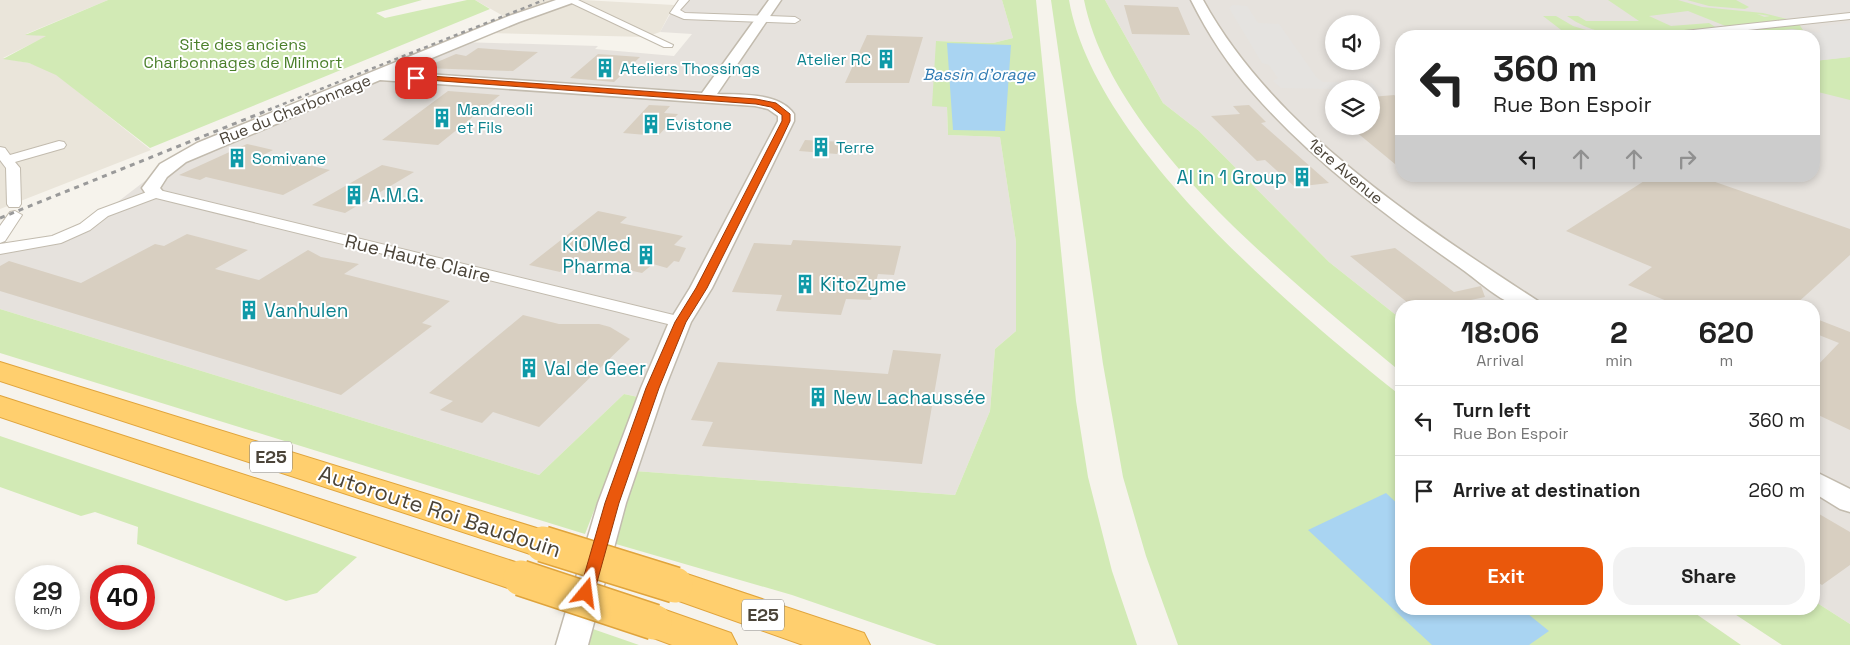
<!DOCTYPE html>
<meta charset="utf-8">
<style>
body{margin:0;font-family:"Space Grotesk",sans-serif;background:#f2f2f2;color:#222;height:100vh;display:flex;flex-direction:column;font-size:19px;white-space:nowrap}
*{box-sizing:border-box;margin:0}
p{font-size:16px;color:#767676}
.icon{flex:none;width:28px;height:28px;fill:none;stroke:currentColor;stroke-width:2;stroke-linecap:round;stroke-linejoin:round}
.map{position:relative;flex:1;overflow:hidden}
.details{position:absolute;left:1395px;top:300px;width:425px;height:315px;display:flex;flex-direction:column;background:#fff;border-radius:20px;box-shadow:0 2px 8px #0003}
.details>*{flex:none}
.top-card{position:absolute;left:1395px;top:30px;width:425px;height:152px;border-radius:20px;box-shadow:0 2px 8px #0003;background:#fff;color:#222;overflow:hidden}
.buttons{position:absolute;left:1325px;top:15px;display:grid;gap:10px}
.buttons a{display:grid;place-items:center;width:55px;height:55px;border-radius:50%;background:#fff;box-shadow:0 2px 8px #0003;font-size:25px}
.speed{position:absolute;left:15px;top:565px;display:flex;gap:10px;font-size:25px;font-weight:700;text-align:center}
.speed>*{display:grid;place-content:center;width:65px;height:65px;border-radius:50%;background:#fff;box-shadow:0 2px 8px #0003;line-height:1}
.speed small{font-size:12px;font-weight:400}
.speed .limit{border:8px solid #d22;background:#fff;color:#111}
.pin{position:absolute;display:grid;place-items:center;width:42px;height:42px;color:#fff;margin:-21px;border-radius:10px;box-shadow:0 2px 8px #0006}
.me{position:absolute;width:55px;margin:-28px;rotate:16deg;stroke-linejoin:round;filter:drop-shadow(0 0 4px #0008)}
.turn{display:flex;align-items:center;gap:18px;height:105px;padding:0 15px;font-size:22px}
.turn .icon{width:65px;height:65px;stroke-width:2.5}
.turn b{display:block;font-size:35px;line-height:42px}
.lanes{display:flex;align-items:center;height:48px;padding:0 15px;background:#0003;justify-content:center;gap:25px;direction:ltr}
.lanes .off{opacity:.35}
.eta{display:flex;justify-content:space-evenly;align-items:center;height:85px;text-align:center}
.eta b{font-size:30px;font-weight:700;line-height:35px}
.button{display:flex;gap:10px;margin-top:auto;padding:10px 15px}
.button a{flex:1;height:58px;border-radius:20px;background:#ea580c;color:#fff;font-size:20px;font-weight:700;line-height:58px;text-align:center}
.button a+a{background:#f2f2f2;color:#222}
ul{padding:0;list-style:none}
li{display:flex;align-items:center;gap:15px;height:70px;padding:0 15px;border-top:1px solid #e0e0e0}
li div{flex:1}
li b{display:block;font-size:19px}
li em{font-style:normal}
.map>svg:first-child{display:block}
.residential{fill:#eae5da}
.industrial{fill:#e6e2dd;fill-rule:evenodd}
.green{fill:#d2eab5}
.parking{fill:#e5e3e0}
.water{fill:#a9d4f2}
.building{fill:#d8cfc1}
.lines{fill:none;stroke-linecap:round;stroke-linejoin:round}
.minor-casing{stroke:#c2bbae;stroke-width:2}
.tertiary-casing{stroke:#c2bbae;stroke-width:3}
.motorway-casing{stroke:#e0a43c;stroke-width:2}
.minor{fill:#fff;fill-rule:evenodd}
.tertiary{fill:#fff;fill-rule:evenodd}
.motorway{fill:#ffcf6e;fill-rule:evenodd}
.rail-far1{stroke:#9a9a9a;stroke-width:2.5;stroke-dasharray:4 4;stroke-linecap:butt}
.rail{stroke:#9a9a9a;stroke-width:3;stroke-dasharray:5 5;stroke-linecap:butt}
.motorway-bridge-casing{stroke:#e0a43c;stroke-width:38;stroke-linecap:butt}
.motorway-bridge{stroke:#ffcf6e;stroke-width:35}
.route{fill:#ea580c;stroke:#983908}
.labels{text-anchor:middle;stroke-width:4;stroke-linejoin:round;paint-order:stroke}
.far-park-label{font-size:16px;fill:#4a7f2a;stroke:#fff}
.far-culture-label{font-size:16px;fill:#0d838f;stroke:#fff;text-anchor:start}
.far-water-label{font-size:16px;font-style:italic;fill:#2e7ab2;stroke:#fff}
.far-street-label{font-size:16px;fill:#4b4439;stroke:#fff}
.shield{fill:#fff;stroke:#817c74;stroke-width:1}
.shield-label{font-size:18px;font-weight:bold;fill:#4b4439}
.culture-label{font-size:19px;fill:#0d838f;stroke:#fff;text-anchor:start}
.street-label{font-size:19px;fill:#4b4439;stroke:#fff}
.near-street-label{font-size:22px;fill:#4b4439;stroke:#fff}
</style>
<div class="map">
<svg width="1850" height="645" viewBox="0 0 1850 645">
<rect width="100%" height="100%" fill="#f6f3ec"/>
<path class="residential" d="M0 0H108L26 34 47 36 3 58 29 63 52 71 151 150 0 209Z
M475 0H583L674 5 660 32 646 37 486 33 512 21Z"/>
<path class="industrial" d="M678 0H1002L1013 38 993 43 936 41 947 107 948 135 1000 137 1016 242V331L995 349 990 411 955 495 635 471 638 397 624 394 539 475 0 309V249L18 247 85 227 154 174 461 42 598 46 595 49 674 56 692 34 660 32Z
M1105 0H1850V624L1814 601V306H1401V319L1329 262 1199 131 1163 103ZM1334 24H1371V61H1334ZM1401 36H1814V176H1401ZM1334 89H1371V126H1334Z"/>
<path class="green" d="M108 0H422L376 13 385 18 467 0H475L490 9 150 148 56 75 29 63 3 59 46 36 25 35Z
M1002 0H1036L1076 401 1088 477 1112 571 1137 645H937L792 595 609 542 635 471 955 495 990 411 995 349 1016 331V242L1000 137 948 135 947 107 932 106 936 41 993 43 1013 38Z
M1051 0H1069C1094 144 1291 308 1401 396V609H1689L1741 645H1178L1146 556 1123 477 1103 364Z
M1084 0H1105L1163 103 1199 131 1329 262 1401 319V372C1294 282 1113 143 1084 0Z
M1587 0H1678L1702 7 1763 13 1787 19 1776 21 1764 17 1770 16 1757 14 1775 21 1728 27 1688 11 1649 16 1671 26 1709 23 1717 28C1707 31 1694 31 1683 32 1643 37 1601 41 1567 16H1578L1586 21H1639L1608 0Z
M1687 0H1736L1749 7 1745 9 1709 6Z
M1543 16H1556L1573 26 1606 36H1569Z
M1799 24 1803 30 1737 35 1729 32Z
M1850 57V100L1814 91V61Z
M0 309 539 475 624 394 638 397 585 534 0 353Z
M0 436 357 557 317 593 286 601 137 544 138 527 95 512 81 516 0 487Z
M1814 601 1850 624V645H1782L1727 609H1814Z
M590 628 639 645H584Z"/>
<path class="parking" d="M1233 5 1247 6 1258 23 1279 24 1317 78 1323 82 1372 83 1377 90 1281 88 1273 81 1278 78 1269 65 1262 63 1229 8Z
M1850 23V57L1814 61V36H1729L1792 29 1821 33 1819 29 1822 26Z"/>
<path class="water" d="M947 43 1011 45 1005 131 953 130Z
M1386 493 1401 507V609H1522L1549 631 1529 645H1432L1308 530Z"/>
<path class="building" d="M1124 5 1178 7 1190 35 1132 34Z
M867 35 923 37 909 83H845Z
M478 48 518 51 538 52 513 71 423 68 456 54 466 56Z
M598 54 640 57 614 82 570 78Z
M448 91 500 95 438 145 382 140Z
M1394 95 1401 100V169L1349 126H1371V97Z
M649 105 670 106 664 113 678 114 658 136 623 133Z
M1249 105 1266 122 1261 123 1329 183 1295 187 1265 160 1257 161 1211 116 1240 114 1233 106Z
M805 140 842 142 837 154 799 151Z
M247 144 273 150 263 155 330 170 283 195 206 177 200 180 179 175Z
M382 165 414 172 345 213 312 205Z
M1652 176H1698L1850 229V255L1794 306H1679L1628 285 1652 267 1566 231Z
M598 211 627 217 620 223 683 236 674 245 686 248 679 262 674 261 667 268 653 264 642 273 576 259 560 272 529 265Z
M187 234 248 250 215 269 259 280 308 250 321 257 359 264 344 274 450 301 422 323 432 326 341 395 0 291V266L9 261 81 283 155 244 164 246Z
M793 240 901 246 894 275 878 274 871 300 846 299 841 315 776 311 782 295 732 292 754 243 791 245Z
M1395 248 1454 292 1481 286 1485 297 1443 306H1431L1422 300 1408 303 1350 256Z
M523 315 559 324H599L610 327 630 339 539 427 493 412 482 423 440 410 453 401 429 393Z
M1814 318 1850 332V430L1814 413V369L1839 343 1814 333Z
M893 350 941 354 922 464 702 446 713 422 691 420 718 362 888 374Z
M1814 511 1850 532V565L1822 585 1814 580Z"/>
<g class="lines">
<defs>
<path id="minor" d="M565 0H578L673 45 672 47H664Z
M679 0H689L680 10 685 13 795 17 800 20 795 23 684 19 670 13Z
M1850 13V19L1693 36H1661L1666 33Z
M59 141 64 142 66 145 64 148 15 162 20 168 21 204 19 207H9L7 204 6 168 0 160V147L5 148 10 155Z
M155 189 686 318 689 322 686 326 680 327 156 198 108 216 90 230 61 243 0 254V244L52 236 80 224 98 210Z
M15 211 22 215 5 241 0 243V226L10 212Z"/>
<path id="tertiary" d="M556 0H574L572 3 519 22 398 72 702 93 769 0H781L717 94C740 95 779 92 794 114V121L712 288 691 322 665 388 626 503 588 645H556L598 503 641 388 669 322 690 288 778 121V116L768 109 755 106 380 80 186 162 167 177 160 188 164 193 162 197H148L142 188 160 164 197 143 509 16Z
M1191 0H1203C1273 128 1418 223 1538 301L1541 306C1533 306 1521 308 1515 305 1496 298 1475 278 1459 267 1386 216 1312 160 1254 94 1228 65 1208 34 1191 0Z
M1814 471 1850 489V512L1840 509 1814 493Z"/>
<path id="motorway" d="M0 362 556 534 561 544 556 554 543 558 530 554 0 381Z
M0 396 534 568 539 578 534 588 521 593 508 588 0 417Z
M675 570 864 633 870 645H803L662 595 656 585 662 575Z
M654 606 731 633 737 645H672L640 633 635 622 640 611Z"/>
</defs>
<use href="#minor" class="minor-casing"/>
<use href="#tertiary" class="tertiary-casing"/>
<use href="#motorway" class="motorway-casing"/>
<use href="#minor" class="minor"/>
<use href="#tertiary" class="tertiary"/>
<use href="#motorway" class="motorway"/>
<path class="rail-far1" d="M268 110 544 0"/>
<path class="rail" d="M0 218 271 109"/>
<defs>
<path id="motorway-bridge" d="M543 544 675 585
M521 578 654 622"/>
</defs>
<use href="#motorway-bridge" class="motorway-bridge-casing"/>
<use href="#motorway-bridge" class="motorway-bridge"/>
</g>
<path class="route" d="M416 75 756 99 776 103 790 114V121L782 138 707 288 686 322 659 388 619 503 594 593 592 598 586 599 581 598 579 593 605 503 646 388 675 322 696 288 782 121V115L771 107 756 104 414 79V76Z"/>
<defs>
<symbol id="building-bare" viewBox="-9 -9 18 18"><path d="M-4-6H4V6H1V3H-1V6H-4ZM-2.5-4.3h1.7v1.8h-1.7ZM.8-4.3h1.7v1.8H.8ZM-2.5-1h1.7V.8h-1.7ZM.8-1h1.7V.8H.8Z" fill="#0f9aa8" stroke="#fff" stroke-width="2.5" paint-order="stroke"/></symbol>
</defs>
<g fill-rule="evenodd">
<use href="#building-bare" x="872" y="45" width="28" height="28"/>
<use href="#building-bare" x="591" y="54" width="28" height="28"/>
<use href="#building-bare" x="428" y="104" width="28" height="28"/>
<use href="#building-bare" x="637" y="110" width="28" height="28"/>
<use href="#building-bare" x="807" y="133" width="28" height="28"/>
<use href="#building-bare" x="223" y="144" width="28" height="28"/>
<use href="#building-bare" x="1288" y="163" width="28" height="28"/>
<use href="#building-bare" x="340" y="181" width="28" height="28"/>
<use href="#building-bare" x="632" y="241" width="28" height="28"/>
<use href="#building-bare" x="791" y="270" width="28" height="28"/>
<use href="#building-bare" x="235" y="296" width="28" height="28"/>
<use href="#building-bare" x="515" y="354" width="28" height="28"/>
<use href="#building-bare" x="804" y="383" width="28" height="28"/>
</g>
<g class="labels">
<g class="far-park-label">
<text x="243" y="50">Site des anciens<tspan x="243" dy="18">Charbonnages de Milmort</tspan></text>
</g>
<g class="far-culture-label">
<text x="871" y="65" text-anchor="end">Atelier RC</text>
<text x="620" y="74">Ateliers Thossings</text>
<text x="457" y="115">Mandreoli<tspan x="457" dy="18">et Fils</tspan></text>
<text x="666" y="130">Evistone</text>
<text x="836" y="153">Terre</text>
<text x="252" y="164">Somivane</text>
</g>
<g class="far-water-label">
<text x="979" y="80">Bassin d'orage</text>
</g>
<g class="far-street-label">
<text transform="translate(295 109) rotate(-22)" y="6">Rue du Charbonnage</text>
<text transform="translate(1346 171) rotate(40)" y="6">1ère Avenue</text>
</g>
<g class="shield">
<rect x="250" y="441.5" width="42" height="31" rx="4"/>
<rect x="742" y="599.5" width="42" height="31" rx="4"/>
</g>
<g class="shield-label">
<text x="271" y="463">E25</text>
<text x="763" y="621">E25</text>
</g>
<g class="culture-label">
<text x="1287" y="184" text-anchor="end">Al in 1 Group</text>
<text x="369" y="202">A.M.G.</text>
<text x="631" y="251" text-anchor="end">KiOMed<tspan x="631" dy="22">Pharma</tspan></text>
<text x="820" y="291">KitoZyme</text>
<text x="264" y="317">Vanhulen</text>
<text x="544" y="375">Val de Geer</text>
<text x="833" y="404">New Lachaussée</text>
</g>
<g class="street-label">
<text transform="translate(418 258) rotate(14)" y="7">Rue Haute Claire</text>
</g>
<g class="near-street-label">
<text transform="translate(440 511) rotate(18)" y="8">Autoroute Roi Baudouin</text>
</g>
</g>
</svg>
<div class="buttons">
<a><svg class="icon" aria-label="sound" viewBox="0 0 24 24"><path d="M4 9h4l5-4v14l-5-4H4zM17 9q2 3 0 6"/></svg></a>
<a><svg class="icon" aria-label="layers" viewBox="0 0 24 24"><path d="M12 4l9 5-9 5-9-5zM3 14l9 5 9-5"/></svg></a>
</div>
<div class="speed"><div>29<small>km/h</small></div><div class="limit">40</div></div>
<div class="pin" style="left:416px;top:78px;background:#d93025"><svg class="icon" aria-label="arrive" viewBox="0 0 24 24"><path d="M6 21V4h12l-3 4 3 4H6"/></svg></div>
<svg class="me" style="left:586px;top:593px" viewBox="-20 -20 40 40"><path d="M0-17L14 15 0 8-14 15z" fill="#ea580c" stroke="#fff" stroke-width="4"/></svg>
<div class="top-card">
<div class="turn"><svg class="icon" aria-label="left" viewBox="0 0 24 24"><path d="M17 20v-9H6M10 6l-5 5 5 5"/></svg><div><b>360 m</b>Rue Bon Espoir</div></div>
<div class="lanes"><svg class="icon" aria-label="left" viewBox="0 0 24 24"><path d="M17 20v-9H6M10 6l-5 5 5 5"/></svg><svg class="icon off" aria-label="ahead" viewBox="0 0 24 24"><path d="M12 20V5M6 11l6-6 6 6"/></svg><svg class="icon off" aria-label="ahead" viewBox="0 0 24 24"><path d="M12 20V5M6 11l6-6 6 6"/></svg><svg class="icon off" aria-label="right" viewBox="0 0 24 24"><path d="M7 20v-9h11M14 6l5 5-5 5"/></svg></div>
</div>
<section class="details">
<div class="eta">
<div><b>18:06</b><p>Arrival</p></div>
<div><b>2</b><p>min</p></div>
<div><b>620</b><p>m</p></div>
</div>
<ul>
<li><svg class="icon" aria-label="left" viewBox="0 0 24 24"><path d="M17 20v-9H6M10 6l-5 5 5 5"/></svg><div><b>Turn left</b><p>Rue Bon Espoir</p></div><em>360 m</em></li>
<li><svg class="icon" aria-label="arrive" viewBox="0 0 24 24"><path d="M6 21V4h12l-3 4 3 4H6"/></svg><div><b>Arrive at destination</b></div><em>260 m</em></li>
</ul>
<div class="button"><a>Exit</a><a>Share</a></div>
</section>
</div>
